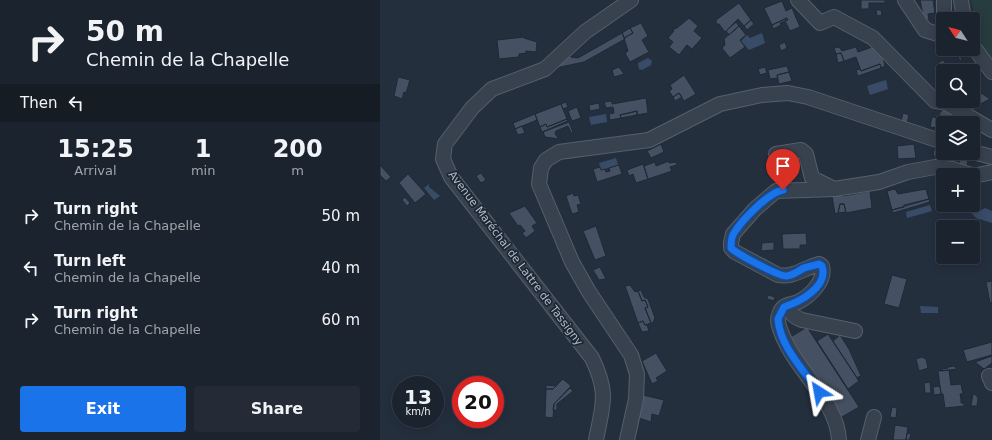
<!DOCTYPE html>
<meta charset="utf-8">
<style>
body{margin:0;font-family:"DejaVu Sans",sans-serif;background:#242b36;color:#f1f3f6;height:100vh;display:flex;flex-direction:column;font-size:15px;white-space:nowrap}
*{box-sizing:border-box;margin:0}
p{font-size:13px;color:#a0a4aa}
.icon{flex:none;width:22px;height:22px;fill:none;stroke:currentColor;stroke-width:2;stroke-linecap:round;stroke-linejoin:round}
.map{position:relative;flex:1;overflow:hidden}
.panel{display:flex;flex-direction:column;background:#1b232e;width:380px}
.panel>*{flex:none}
.guide{background:#1b232e;color:#f1f3f6;overflow:hidden}
.needle{width:26px;rotate:306deg}
.buttons{position:absolute;left:556px;top:12px;display:grid;gap:8px}
.buttons a{display:grid;place-items:center;width:44px;height:44px;border-radius:4px;background:#1b232e;box-shadow:0 2px 10px #0003,0 0 0 1px #39404a;font-size:20px}
.speed{position:absolute;left:12px;top:376px;display:flex;gap:8px;font-size:20px;font-weight:700;text-align:center}
.speed>*{display:grid;place-content:center;width:52px;height:52px;border-radius:50%;background:#1b232e;box-shadow:0 2px 10px #0003,0 0 0 1px #39404a;line-height:1}
.speed small{font-size:10px;font-weight:400}
.speed .limit{border:6px solid #d22;background:#fff;color:#111}
.pin{position:absolute;display:grid;place-items:center;width:34px;height:34px;color:#fff;margin:-41px -17px;border-radius:50% 50% 50% 0;rotate:-45deg;box-shadow:0 0 4px #0007}
.pin .icon{rotate:45deg}
.me{position:absolute;width:44px;margin:-22px;rotate:326deg;stroke-linejoin:round;filter:drop-shadow(0 0 3px #0008)}
.turn{display:flex;align-items:center;gap:14px;height:84px;padding:0 20px;font-size:18px}
.turn .icon{width:52px;height:52px;stroke-width:2.5}
.turn b{display:block;font-size:28px;line-height:34px}
.then{display:flex;align-items:center;height:38px;padding:0 20px;background:#0003;gap:8px;font-size:15px}
.eta{display:flex;justify-content:space-evenly;align-items:center;height:68px;text-align:center}
.eta b{font-size:24px;font-weight:600;line-height:28px}
.cta{display:flex;gap:8px;margin-top:auto;padding:8px 20px}
.cta a{flex:1;height:46px;border-radius:4px;background:#1a73e8;color:#fff;font-size:16px;font-weight:600;line-height:46px;text-align:center}
.cta a+a{background:#242b36;color:#f1f3f6}
ul{padding:0;list-style:none}
li{display:flex;align-items:center;gap:12px;height:52px;padding:0 20px}
li div{flex:1}
li b{display:block;font-size:15px}
li em{font-style:normal}
main{display:flex;flex:1;min-height:0}
.map>svg:first-child{display:block}
.green{fill:#263c3f}
.water{fill:#394c67}
.building{fill:#455162;stroke:#1f2835}
.lines{fill:none;stroke-linecap:round;stroke-linejoin:round}
.minor-casing{stroke:#565f6c;stroke-width:16}
.minor{stroke:#38414e;stroke-width:14}
.route-casing{stroke:#114b97;stroke-width:10}
.route{stroke:#1a73e8;stroke-width:7}
.labels{text-anchor:middle;stroke-width:3.5;stroke-linejoin:round;paint-order:stroke}
.street-label{font-size:11px;fill:#b4bcc9;stroke:#1d2633}
</style>
<main>
<section class="panel">
<div class="guide">
<div class="turn"><svg class="icon" aria-label="right" viewBox="0 0 24 24"><path d="M7 20v-9h11M14 6l5 5-5 5"/></svg><div><b>50 m</b>Chemin de la Chapelle</div></div>
<div class="then">Then<svg class="icon" aria-label="left" viewBox="0 0 24 24"><path d="M17 20v-9H6M10 6l-5 5 5 5"/></svg></div>
</div>
<div class="eta">
<div><b>15:25</b><p>Arrival</p></div>
<div><b>1</b><p>min</p></div>
<div><b>200</b><p>m</p></div>
</div>
<ul>
<li><svg class="icon" aria-label="right" viewBox="0 0 24 24"><path d="M7 20v-9h11M14 6l5 5-5 5"/></svg><div><b>Turn right</b><p>Chemin de la Chapelle</p></div><em>50 m</em></li>
<li><svg class="icon" aria-label="left" viewBox="0 0 24 24"><path d="M17 20v-9H6M10 6l-5 5 5 5"/></svg><div><b>Turn left</b><p>Chemin de la Chapelle</p></div><em>40 m</em></li>
<li><svg class="icon" aria-label="right" viewBox="0 0 24 24"><path d="M7 20v-9h11M14 6l5 5-5 5"/></svg><div><b>Turn right</b><p>Chemin de la Chapelle</p></div><em>60 m</em></li>
</ul>
<div class="cta"><a>Exit</a><a>Share</a></div>
</section>
<div class="map">
<svg width="612" height="440" viewBox="0 0 612 440">
<rect width="100%" height="100%" fill="#242f3e"/>
<path class="green" d="M591 0H612V59L600 42Z"/>
<path class="water" d="M382 33 385 43 369 50 361 41 367 35 370 38Z
M268 58 272 61 271 65 262 70 259 69 258 63Z
M506 80 508 89 490 95 487 86Z
M226 114 227 122 211 125 209 117Z
M236 158 238 165 221 170 219 163Z
M49 184V187L60 196 54 200 44 188Z
M550 205 552 211 527 218 526 212Z
M591 206 596 207 599 211 605 208 612 211V223L596 218 587 208Z
M540 306 558 307V313H541Z"/>
<path class="building" d="M481 0H505V3H489V9H481Z
M540 0H553L555 13 548 14 549 19 544 20Z
M402 1 406 11 412 8 420 27 410 31 405 21 407 18 392 25 384 8Z
M359 3 371 20 364 26 358 19 345 32 339 24H336V20Z
M496 10H501L502 15 497 16Z
M309 18 318 26 314 31 322 38 312 49 307 45 299 55 289 47 293 42 288 38 294 31 292 30 297 28Z
M407 18 408 20 400 23 401 25 393 29 392 25Z
M371 20 374 24 367 30 364 26Z
M356 22 359 26 349 35 346 31Z
M261 23 268 36 262 40 269 52 250 62 245 53 248 51 244 38 253 33 250 28Z
M359 26 366 35 360 40 365 47 350 58 342 48 345 45 344 39Z
M250 28 253 33 244 38 242 33Z
M242 33 245 39 204 62 176 68 190 54 191 57 198 58Z
M144 37V38L157 42 156 52 146 51V53L139 54V57L119 59 117 40Z
M405 42 407 48 401 51 399 45Z
M495 46 496 52 501 50 505 66 501 68 500 64 481 71 476 57 464 61 461 53 456 54 454 48 459 47 462 51 476 47 478 52Z
M577 49 582 60 580 61 575 50Z
M461 53 464 61 458 63 456 54Z
M563 60 566 64 570 63 561 68 558 63Z
M500 64 501 68 478 76 476 70 480 69 481 71Z
M407 66 409 72 397 75 398 78 390 79 388 70Z
M239 67 244 74 234 77 232 70Z
M385 67 387 73 380 75 378 69Z
M409 72 412 81 399 84 397 75Z
M304 75 316 94 304 101 299 93 293 97 289 91 292 89 290 85Z
M18 77 30 80 26 93 24 92 22 99 14 96Z
M593 91H598L610 99 589 110 586 103 582 105 580 101H593Z
M299 93 302 97 295 101 293 97Z
M266 98 268 113 257 115V111L240 115 241 118 230 120 229 114 234 113 233 107 226 108 224 102 232 101V104Z
M186 102 188 107 183 109 181 104Z
M219 103 220 109 210 111 209 105Z
M181 104 187 119 167 127 166 124 160 127 155 114Z
M197 107 201 118 192 121 188 111Z
M562 107 592 123H563V132L558 131 560 111H562Z
M257 111V115L241 118 240 115Z
M523 113 529 115 527 123 521 121Z
M155 114 157 120 135 129 133 123Z
M552 117 560 118 559 128 550 127Z
M187 119 188 121 162 132 160 127 166 124 167 127Z
M189 122 193 132 191 133 188 126 176 131 175 134 179 139 165 137 163 132Z
M142 126 145 133 138 135 135 129Z
M593 128 598 129V137L593 136Z
M281 144 284 152 271 158 267 151Z
M534 144 536 158 518 159 517 146Z
M554 149 563 151V157L553 156Z
M580 159 588 161 586 169 578 166Z
M289 161V163L296 162 297 165 290 167 292 171 268 179 264 166 275 162 276 166Z
M263 164 268 179 256 183 253 174 249 176 247 170Z
M0 165 11 177 6 181 0 175Z
M239 165 242 174 217 182 213 169 220 167 221 170 225 169 226 172 230 171 229 168Z
M101 173 106 180 101 183 96 176Z
M28 174 46 194 35 203 19 183Z
M515 189 518 194 546 189 549 199 512 210 507 191Z
M490 191 492 208 466 213 464 204H460L458 213 455 214 452 196 462 194 463 196Z
M193 193 194 196 198 195 201 204 197 205 199 212 192 214 186 196Z
M25 197 30 203 27 206 22 200Z
M549 199 550 202 513 213 512 210 524 207V205Z
M460 204H464L466 212 458 213Z
M572 205H593L586 208 578 206 574 209Z
M145 206 157 223 152 226 155 231 146 238 142 233 145 231 140 225 138 226 129 213Z
M216 226 226 256 215 260 203 231Z
M426 233 427 245H420V249H403L402 234Z
M394 242V250L381 251 382 243Z
M220 267 226 279 219 280 213 270Z
M512 275 527 279 519 308 504 304Z
M612 281V302L610 303 606 282Z
M250 285 255 292 258 291 262 301 265 300 268 307 265 308 271 323 265 325 263 321 258 323 245 286Z
M261 290 264 297 268 299 275 318 273 323H271L265 308 268 307 265 300 262 301 258 291Z
M388 295 395 297 394 301 387 299Z
M263 321 265 325H267L269 331 262 332 258 323Z
M427 327 479 407 462 417 409 338Z
M448 334 479 381 468 389 437 341Z
M460 335 469 349 481 376 478 377 479 381 453 341Z
M612 342V355L587 362 583 350Z
M276 353 287 371 276 378 278 381 272 384 262 361Z
M612 356V363L604 369 595 362Z
M542 357 546 359 548 368 539 371 536 359Z
M574 366 577 369 562 371V369L568 368V367Z
M569 370 571 385 581 384 583 394H580L581 399 583 398 581 399V403H584V406L565 408 563 394H561L558 371Z
M183 379 191 386 174 404 173 418 165 417 166 389H173Z
M550 382 551 393H545L544 383Z
M166 385 176 386 173 389H166Z
M560 386 561 394 554 395 553 387Z
M190 388 193 391 177 404V410H173L174 404Z
M593 394 596 395 598 398 597 406H591Z
M263 395 284 400 279 416 272 414 271 422 259 418Z
M512 407 517 408 516 418 510 417Z
M515 425 528 427 526 440H513Z
M527 433 531 434 529 440H526Z"/>
<g class="lines">
<defs>
<path id="minor" d="M418 0 440 23 454 17 493 38 555 101 566 103 612 130
M525 0 545 30 558 34 563 29
M564 0V19
M581 0 584 19
M593 46 612 72
M593 152 612 157
M396 154 421 150 426 154 432 178 452 188
M593 176 612 172
M410 305C410 314 414 317 422 320L475 331
M609 376 612 383
M216 440C223 403 229 394 212 358L71 177 63 159 65 144 92 108 112 89 165 69 205 32 251 0
M247 440 256 399 257 374 251 355 209 292 192 262 159 184 161 168 166 160 179 152 269 140 340 104 382 95 408 93 428 97 563 142
M459 440C457 404 424 377 408 347 404 339 399 330 398 321 398 316 400 310 404 307 407 304 414 304 418 302 430 296 446 281 442 266L439 264C424 268 413 278 398 275L355 252 351 248V243L353 234 375 209 396 191 454 189 499 182 528 172 555 167 572 169 591 175
M488 440 494 417"/>
</defs>
<use href="#minor" class="minor-casing"/>
<use href="#minor" class="minor"/>
</g>
<g class="lines">
<defs>
<path id="route" d="M403 190C389 192 362 220 354 233 351 237 351 243 351 248 357 254 400 277 407 276 414 275 418 271 424 268 428 266 434 266 439 264L442 266C449 287 419 302 404 307L398 319C400 347 424 370 439 392"/>
</defs>
<use href="#route" class="route-casing"/>
<use href="#route" class="route"/>
</g>
<g class="labels">
<g class="street-label">
<text transform="translate(136 258) rotate(53)" y="4">Avenue Maréchal de Lattre de Tassigny</text>
</g>
</g>
</svg>
<div class="buttons">
<a><svg class="needle" viewBox="-14 -14 28 28"><path d="M0-13l5 13h-10z" fill="#e53935"/><path d="M0 13l5-13h-10z" fill="#a0a4aa"/></svg></a>
<a><svg class="icon" aria-label="search" viewBox="0 0 24 24"><circle cx="10" cy="10" r="6"/><path d="M15 15l6 6"/></svg></a>
<a><svg class="icon" aria-label="layers" viewBox="0 0 24 24"><path d="M12 4l9 5-9 5-9-5zM3 14l9 5 9-5"/></svg></a>
<a>+</a>
<a>−</a>
</div>
<div class="speed"><div>13<small>km/h</small></div><div class="limit">20</div></div>
<div class="pin" style="left:403px;top:190px;background:#d93025"><svg class="icon" aria-label="arrive" viewBox="0 0 24 24"><path d="M6 21V4h12l-3 4 3 4H6"/></svg></div>
<svg class="me" style="left:439px;top:392px" viewBox="-20 -20 40 40"><path d="M0-17L14 15 0 8-14 15z" fill="#1a73e8" stroke="#fff" stroke-width="4"/></svg>
</div>
</main>
